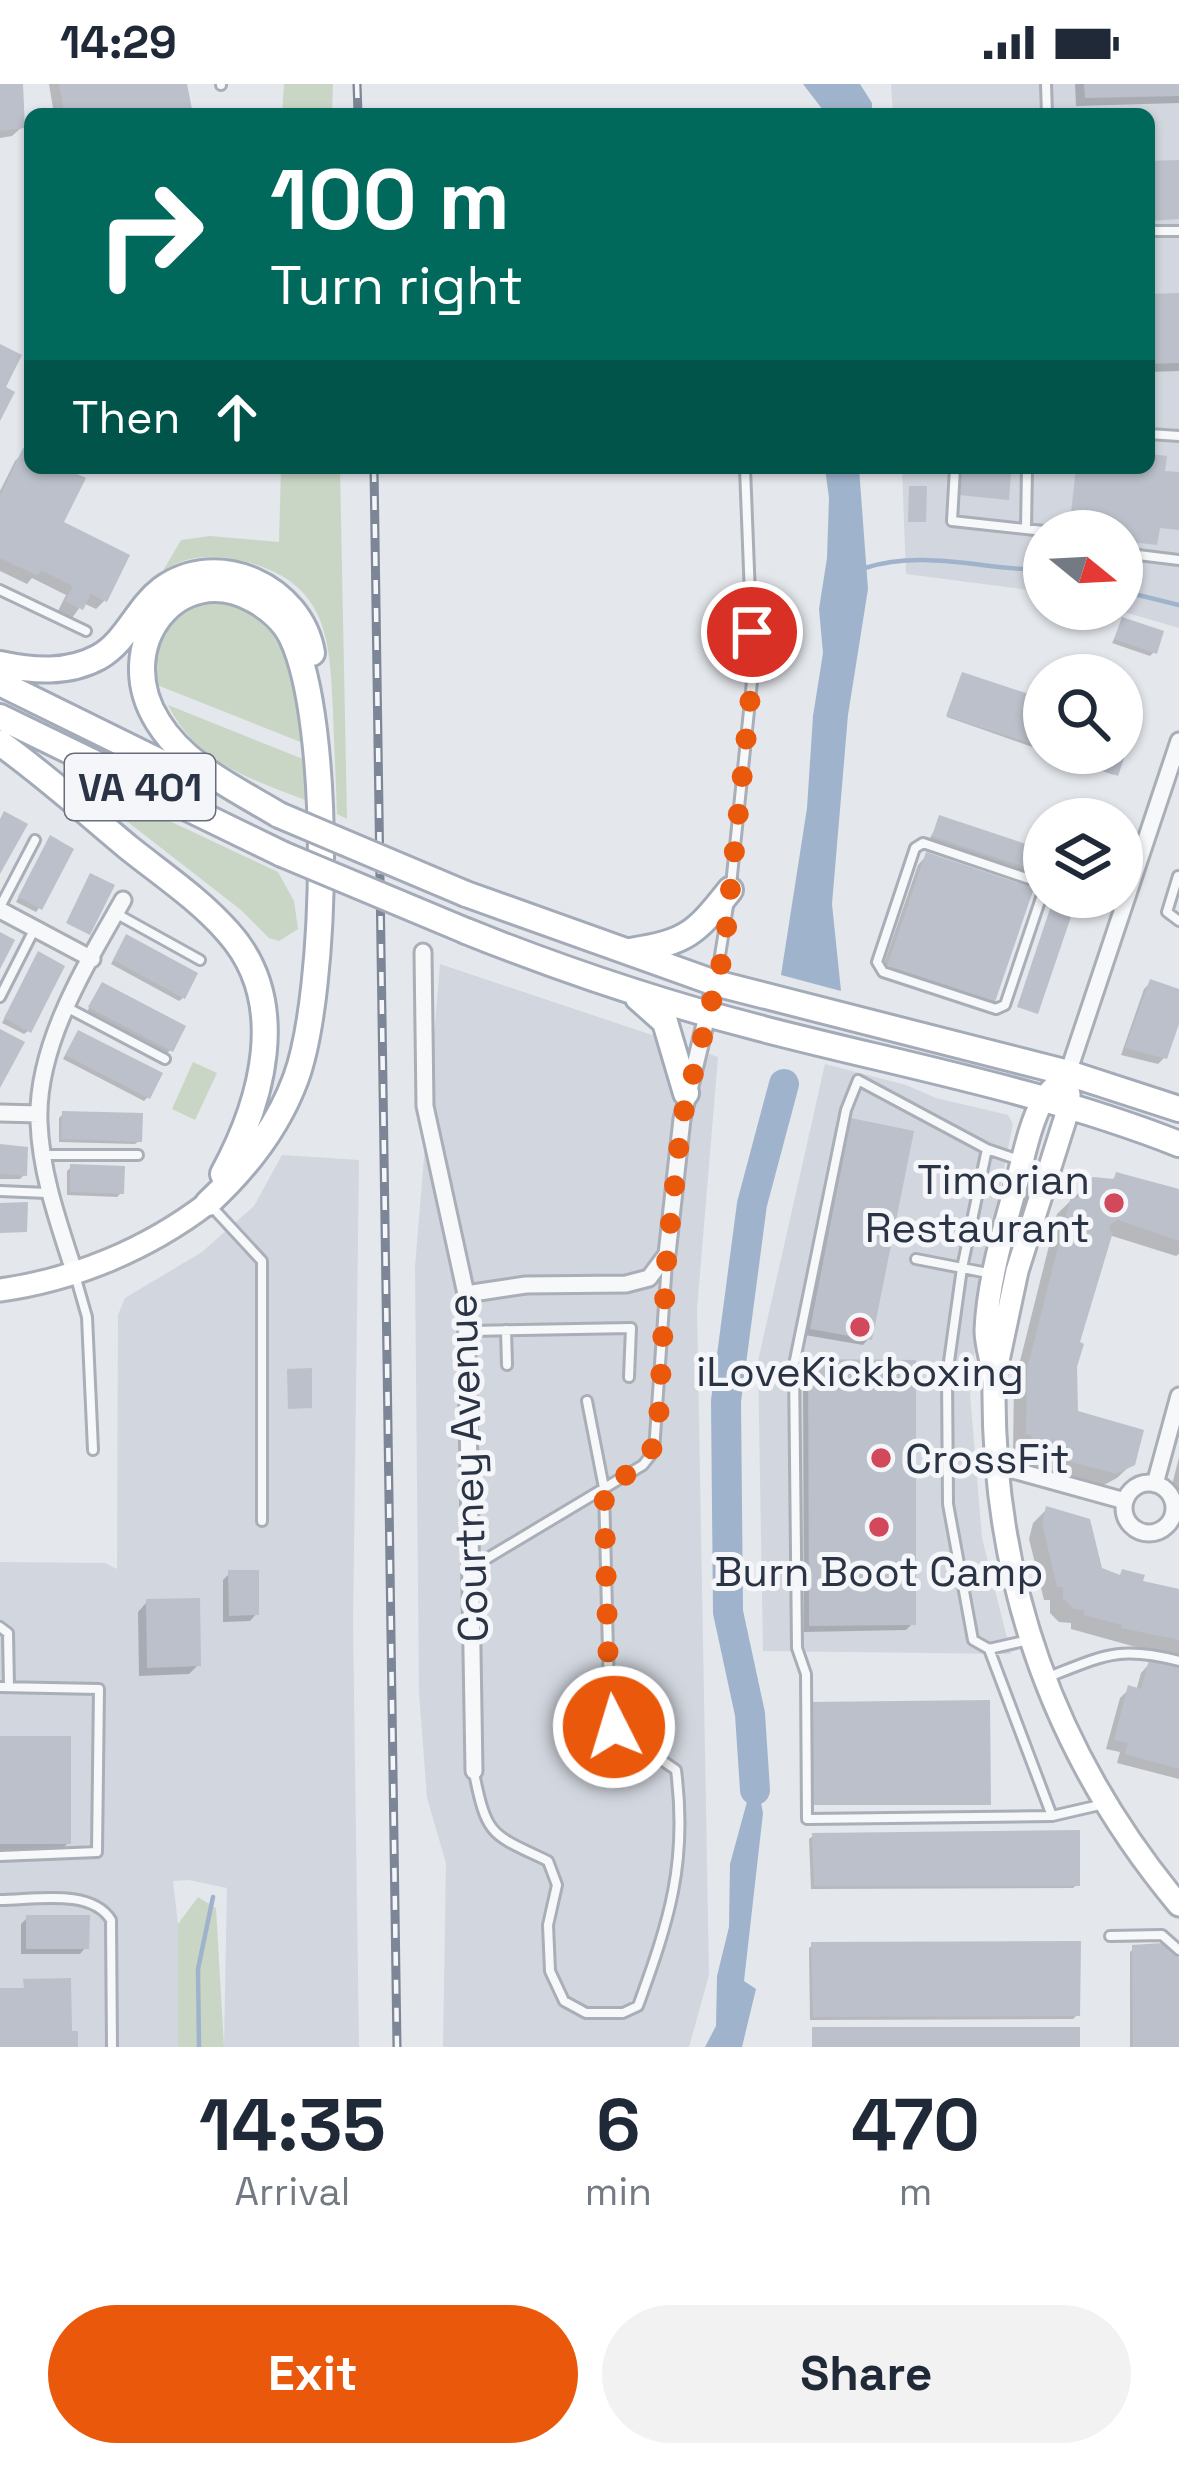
<!DOCTYPE html>
<style>
body{margin:0;font-family:"Space Grotesk",sans-serif;background:#f2f2f3;color:#1f2937;height:100vh;display:flex;flex-direction:column;font-size:45px;white-space:nowrap}
*{box-sizing:border-box;margin:0}
p{font-size:39px;color:#747a83}
.icon{flex:none;width:66px;height:66px;fill:none;stroke:currentColor;stroke-width:2;stroke-linecap:round;stroke-linejoin:round}
.map{position:relative;height:1963px;overflow:hidden}
.sheet{display:flex;flex-direction:column;background:#fff;flex:1}
.sheet>*{flex:none}
.guide{position:absolute;left:24px;top:24px;width:1131px;height:366px;border-radius:18px;box-shadow:0 3px 9px #0004;background:#00695c;color:#fff;overflow:hidden}
.needle{width:78px;rotate:108deg}
.buttons{position:absolute;left:1023px;top:426px;display:grid;gap:24px}
.buttons a{display:grid;place-items:center;width:120px;height:120px;border-radius:50%;background:#fff;box-shadow:0 3px 9px #0004;font-size:60px}
.pin{position:absolute;display:grid;place-items:center;width:102px;height:102px;color:#fff;margin:-51px;border:6px solid #fff;border-radius:50%;box-shadow:0 3px 12px #0007}
.me{position:absolute;width:132px;margin:-66px;rotate:355deg;stroke-linejoin:round;filter:drop-shadow(0 0 9px #0008)}
.turn{display:flex;align-items:center;gap:42px;height:252px;padding:0 48px;font-size:54px}
.turn .icon{width:156px;height:156px;stroke-width:2.5}
.turn b{display:block;font-size:84px;line-height:102px}
.then{display:flex;align-items:center;height:114px;padding:0 48px;background:#0003;gap:24px;font-size:45px}
.eta{display:flex;justify-content:space-evenly;align-items:center;height:204px;text-align:center}
.eta b{font-size:72px;font-weight:700;line-height:84px}
.action{display:flex;gap:24px;margin-top:auto;padding:24px 48px}
.action a{flex:1;height:138px;border-radius:72px;background:#ea580c;color:#fff;font-size:48px;font-weight:700;line-height:138px;text-align:center}
.action a+a{background:#f2f2f3;color:#1f2937}
.status{display:flex;justify-content:space-between;align-items:center;height:84px;padding:0 60px;background:#fff;direction:ltr}
.status svg{height:33px;fill:currentColor}
.map>svg:first-child{display:block}
.built{fill:#d2d6de}
.green{fill:#c9d6c5}
.water{fill:#9fb4cc}
.shadow{fill:#0003}
.lines{fill:none;stroke-linecap:round;stroke-linejoin:round}
.stream{stroke:#9fb4cc;stroke-width:4.5}
.river{stroke:#9fb4cc;stroke-width:30}
.building{fill:#bbc0ca}
.lane-casing{stroke:#a9aeb7;stroke-width:14}
.street-casing{stroke:#a9aeb7;stroke-width:21}
.secondary-casing{stroke:#a9aeb7;stroke-width:27}
.primary-casing{stroke:#a3abb8;stroke-width:30}
.lane{stroke:#f7f8fa;stroke-width:8}
.street{stroke:#f7f8fa;stroke-width:15}
.secondary{stroke:#fff;stroke-width:21}
.primary{stroke:#fff;stroke-width:24}
.rail-casing{stroke:#7d8696;stroke-width:9}
.rail{stroke:#f4f6f9;stroke-width:4.5;stroke-dasharray:14;stroke-linecap:butt}
.primary-bridge-casing{stroke:#a3abb8;stroke-width:30;stroke-linecap:butt}
.primary-bridge{stroke:#fff;stroke-width:24}
.route{stroke:#ea580c;stroke-width:21;stroke-dasharray:0 37.8}
.poi-dot{fill:#d1495b;stroke:#f4f6f9;stroke-width:4.5}
.labels{text-anchor:middle;stroke-width:10;stroke-linejoin:round;paint-order:stroke}
.shield{fill:#f4f6f9;stroke:#676e7b;stroke-width:3}
.shield-label{font-size:39px;font-weight:bold;fill:#2b3445}
.poi-label{font-size:42px;fill:#2b3445;stroke:#f4f6f9}
.street-label{font-size:42px;fill:#2b3445;stroke:#f4f6f9}
</style>
<div class="status"><b>14:29</b><svg viewBox="0 0 49 12"><path d="M0 12V9h3v3zM5 12V6h3v6zM10 12V3h3v9zM15 12V0h3v12zM26 1h20v11H26zM47 4h2v5h-2z"/></svg></div>
<div class="map">
<svg width="1179" height="1963" viewBox="0 0 1179 1963">
<rect width="100%" height="100%" fill="#e4e7ec"/>
<path class="built" d="M891 0H1179V544L1114 525H1122V447H1044V508L906 490 902 384H1149V30H893Z
M440 880 718 973 697 1225 709 1891 689 1963H443L446 1779 427 1714 419 1608 415 1183Z
M825 980 906 1001 936 1014 1008 1031 1013 1040 982 1194 970 1310 982 1454 1011 1570 763 1567 758 1277Z
M282 1071 359 1076 353 1541 359 1963H224L227 1804 189 1796 173 1797 178 1840V1963H0V1478L105 1479 117 1485 118 1231 125 1214 202 1168 254 1122Z"/>
<path class="green" d="M284 0H333L332 30H282Z
M281 384H340L347 735 337 730C336 696 334 661 333 627 330 553 327 498 243 477 215 470 187 471 163 487L181 456 210 452 279 458Z
M212 517C221 517 233 517 241 519 296 536 297 613 303 659L157 601C149 559 173 528 212 517Z
M168 621 303 675 305 716C249 694 197 679 168 621Z
M89 699 278 788 294 817 298 845 279 857 269 854 241 826 88 707Z
M193 978 217 989 195 1036 172 1025Z
M198 1813 216 1824 224 1963H178V1840Z"/>
<path class="water" d="M803 0H860L872 19V30H826Z
M825 384H859L868 505 848 631 832 820 841 907 781 891 807 724 813 632 823 569 819 525 827 474 829 414Z
M751 1664 763 1729 744 1897 756 1905 742 1963H705L716 1942 717 1892 729 1843 730 1780 748 1714Z"/>
<path class="shadow" d="M0 0H20L22 43 12 52 0 54Z
M49 0H184L190 30H54Z
M1075 0H1179V19L1076 22Z
M1179 212V287L1149 288V213Z
M24 368 30 371V384H58L60 440 105 516 96 525 83 519 72 534 58 527 66 511 32 494 27 500 0 487V407L15 377Z
M1123 537 1154 568 1150 572 1112 559Z
M961 592 1044 617V667L947 633Z
M1122 641 1131 644 1114 691 1051 669H1122Z
M940 735 1028 783 1022 790 928 758Z
M47 759 39 824 36 828 16 818Z
M927 771 993 916 983 926 880 891 918 781Z
M123 858 183 914 179 917 111 880Z
M35 875 28 947 24 950 2 939Z
M1151 898 1179 908V930L1165 973 1158 980 1121 971 1144 905Z
M98 906 171 966 167 969 87 928Z
M75 953 148 1013 144 1017 63 975Z
M63 1030 139 1057 135 1060 59 1058V1034Z
M852 1037 869 1254 863 1261 805 1251 845 1044Z
M0 1065 24 1091 20 1095H0Z
M71 1083 121 1109 117 1113 67 1111V1087Z
M1117 1091 1179 1108V1170L1176 1172 1109 1151 1076 1261 1075 1329 1133 1379 1117 1394 1100 1403 1021 1382 1023 1374 1017 1373 1019 1366 1013 1364 1014 1301 1057 1130 1086 1102 1110 1098Z
M809 1278 913 1539 906 1546 804 1548 803 1285Z
M1179 1373V1425L1170 1409Z
M1047 1425 1099 1487 1118 1493 1123 1488 1139 1499 1179 1508V1575L1071 1545V1539L1059 1538 1050 1529V1516H1044L1029 1455 1033 1439Z
M230 1489 256 1530 250 1537 223 1538V1496Z
M147 1518 198 1581 189 1590 139 1592 138 1528Z
M1150 1579 1179 1587V1695L1117 1679 1120 1668 1106 1665 1120 1614 1129 1605 1136 1607 1141 1589Z
M0 1655 68 1759 59 1768H0Z
M813 1752 1077 1801 1073 1804 811 1805 809 1755Z
M27 1834 86 1863 80 1870H21V1840Z
M813 1861 1077 1931 1073 1935 810 1936 809 1864Z
M1134 1864 1179 1878V1963H1130V1868Z"/>
<g class="lines">
<path class="stream" d="M865 484C924 465 984 486 1044 486
M1122 507 1179 521
M199 1963 198 1885 213 1813"/>
<path class="river" d="M755 1706 750 1630 728 1528 726 1317 752 1120 784 1000"/>
</g>
<path class="building" d="M0 0H23L25 44 0 47Z
M59 0H187L193 30H64Z
M1084 0H1179V12L1085 14Z
M1179 76V135L1149 137V77Z
M1179 209V279L1149 280V210Z
M0 260 22 271 6 303 15 308 0 337Z
M23 364 30 367V384H64L86 394 64 438 130 471 107 518 91 510 83 526 65 517 73 502 41 486 38 492 0 474V412Z
M1149 370 1167 372 1165 387 1179 388V446L1160 444 1157 461 1122 457V447H1069L1076 384H1149Z
M962 384 1011 389 1009 416 959 411Z
M909 402H927L926 438H908Z
M1122 533 1164 547 1157 570 1114 555Z
M962 588 1044 615V664L946 632Z
M1122 638 1135 642 1118 692 1061 670 1122 669Z
M4 727 28 740 0 790V735Z
M939 731 1038 764 1031 785 932 752Z
M50 751 74 765 42 826 18 813Z
M926 768 1034 804 995 918 887 882Z
M90 789 115 801 90 851 66 839Z
M1054 813 1076 818 1038 930 1017 923Z
M0 848 15 856 0 885Z
M126 850 198 889 185 915 113 876Z
M38 867 65 882 31 949 4 934Z
M1150 895 1179 905V940L1167 975 1125 964Z
M102 898 186 942 173 968 88 923Z
M0 945 25 958 0 1004Z
M78 946 163 989 150 1015 65 971Z
M62 1027 143 1029 142 1058 61 1055Z
M851 1034 914 1047 872 1256 810 1245Z
M0 1060 28 1063 27 1092 0 1090Z
M70 1080 125 1082 124 1110 70 1108Z
M1116 1088 1179 1105V1157L1118 1136 1111 1140 1109 1147 1113 1148 1080 1258 1084 1260 1077 1283 1078 1327 1144 1346 1135 1381 1116 1390 1034 1368 1036 1360 1030 1359 1032 1352 1026 1350 1027 1285 1071 1112 1079 1114 1084 1100 1093 1093 1114 1095Z
M28 1118 27 1148 0 1149V1119Z
M808 1275 916 1276V1541L809 1542Z
M312 1284V1324L288 1325 287 1285Z
M1046 1422 1090 1435 1102 1484 1120 1491 1122 1485 1145 1491 1143 1497 1179 1505V1556L1121 1544 1122 1541 1084 1531V1526L1073 1525 1063 1514V1503H1057L1042 1439Z
M228 1486H259V1531L229 1532Z
M200 1514 201 1582 147 1584 146 1515Z
M1149 1576 1179 1584V1685L1125 1670 1128 1659 1114 1656 1128 1601 1141 1605Z
M990 1616 991 1721H810L809 1618Z
M0 1652H71V1760H0Z
M1080 1746V1802H814L812 1749Z
M26 1831H90L89 1865H26Z
M1081 1857 1080 1932 813 1933 811 1858Z
M1163 1859 1179 1874V1963H1133L1132 1861Z
M71 1894 72 1947H78V1963H0V1904H24L23 1895Z
M812 1943H1080V1963H812Z"/>
<g class="lines">
<defs>
<path id="lane" d="M221 0V1
M1046 0 1047 30
M1149 147H1179
M1149 350 1179 352
M955 384 952 437 1044 447
M1026 445 1027 384
M1122 469 1179 476
M0 506 86 547
M1178 792 1167 828 1179 837
M1044 800 923 759 915 764 877 878 883 888 996 925 1005 921 1044 805
M731 801 753 588 745 384
M1103 813 1124 820
M0 823 35 756
M117 830 200 876
M716 896 728 822
M0 913 34 846
M68 924 165 975
M987 1065 1022 1077
M44 1071H138
M0 1107 47 1109
M213 1124 262 1177V1437
M916 1175 993 1190
M75 1191 87 1233 93 1366
M506 1246 507 1281
M469 1247 631 1244 629 1293
M947 1292H992
M473 1476 486 1475 643 1381 654 1367 667 1178
M0 1543 8 1549 9 1603
M989 1565 1029 1556
M1046 1594C1103 1572 1118 1561 1179 1577
M0 1603 99 1605 97 1768 0 1772
M474 1689C487 1753 491 1750 548 1777L557 1801 548 1841 550 1887 564 1917 586 1929H623L638 1922C669 1837 688 1779 676 1686L614 1643 609 1609 604 1404 587 1317
M1052 1732 807 1735 806 1590 797 1564 794 1281 846 1026 858 996 987 1065 962 1184 947 1292 948 1420 973 1556 989 1565 1052 1732 1104 1720
M0 1816C34 1816 91 1804 111 1836L112 1963
M1110 1852 1162 1851 1179 1866"/>
<path id="street" d="M0 826 92 875
M423 868 425 1022 466 1210 474 1687
M1068 989 1179 657
M0 1029 39 1030
M75 1190C59 1140 41 1091 39 1038 36 961 86 881 123 816
M466 1210 526 1201 626 1200 649 1194 667 1170 682 1035 715 899
M995 1381 1125 1417
M1124 1424a25 25 0 1 1 50 0a25 25 0 1 1-50 0Z
M1155 1400 1179 1312"/>
<path id="secondary" d="M1068 989C1061 997 1049 1006 1043 1016 1028 1043 1022 1082 1013 1112 1001 1155 988 1201 986 1246 986 1264 994 1282 994 1300 992 1497 1053 1670 1179 1821
M0 1206C74 1196 148 1165 208 1119
M996 1286 1017 1187 1069 1023V1010"/>
<path id="primary" d="M0 580C33 587 68 590 99 573 127 557 137 524 162 505 218 464 301 503 312 569
M0 599 205 700
M0 633 282 770
M0 659C45 691 87 729 129 764 163 791 200 816 228 848 291 918 262 1018 223 1090
M466 810 715 899 1068 989 1179 1025
M466 847C563 886 662 919 763 945 902 981 1045 1007 1179 1060
M630 867C687 858 695 850 730 806
M638 914 665 938 686 1009
M208 1119C246 1084 278 1043 296 994 328 906 332 639 292 554 285 538 269 524 254 516 178 474 110 562 158 638 185 682 236 705 279 731"/>
</defs>
<use href="#lane" class="lane-casing"/>
<use href="#street" class="street-casing"/>
<use href="#secondary" class="secondary-casing"/>
<use href="#primary" class="primary-casing"/>
<use href="#lane" class="lane"/>
<use href="#street" class="street"/>
<use href="#secondary" class="secondary"/>
<use href="#primary" class="primary"/>
<defs>
<path id="rail" d="M357 0 358 30
M374 384 397 1963"/>
</defs>
<use href="#rail" class="rail-casing"/>
<use href="#rail" class="rail"/>
<defs>
<path id="primary-bridge" d="M279 731 466 810
M282 770 466 847"/>
</defs>
<use href="#primary-bridge" class="primary-bridge-casing"/>
<use href="#primary-bridge" class="primary-bridge"/>
</g>
<g class="lines">
<path class="route" d="M614 1643 609 1609 604 1404C631 1388 651 1380 658 1347L667 1170 682 1035 724 868 753 588 752 548"/>
</g>
<g class="poi-dot">
<circle cx="1114" cy="1119" r="12"/>
<circle cx="860" cy="1243" r="12"/>
<circle cx="881" cy="1374" r="12"/>
<circle cx="879" cy="1443" r="12"/>
</g>
<g class="labels">
<rect class="shield" x="65" y="670" width="150" height="66" rx="9"/>
<g class="shield-label">
<text x="140" y="717">VA 401</text>
</g>
<g class="poi-label">
<text x="1090" y="1110" text-anchor="end">Timorian<tspan x="1090" dy="48">Restaurant</tspan></text>
<text x="860" y="1302">iLoveKickboxing</text>
<text x="905" y="1389" text-anchor="start">CrossFit</text>
<text x="879" y="1502">Burn Boot Camp</text>
</g>
<g class="street-label">
<text transform="translate(467 1384) rotate(-92)" y="15">Courtney Avenue</text>
</g>
</g>
</svg>
<div class="buttons">
<a><svg class="needle" viewBox="-14 -14 28 28"><path d="M0-13l5 13h-10z" fill="#e53935"/><path d="M0 13l5-13h-10z" fill="#747a83"/></svg></a>
<a><svg class="icon" aria-label="search" viewBox="0 0 24 24"><circle cx="10" cy="10" r="6"/><path d="M15 15l6 6"/></svg></a>
<a><svg class="icon" aria-label="layers" viewBox="0 0 24 24"><path d="M12 4l9 5-9 5-9-5zM3 14l9 5 9-5"/></svg></a>
</div>
<div class="pin" style="left:752px;top:548px;background:#d93025"><svg class="icon" aria-label="arrive" viewBox="0 0 24 24"><path d="M6 21V4h12l-3 4 3 4H6"/></svg></div>
<svg class="me" style="left:614px;top:1643px" viewBox="-20 -20 40 40"><circle r="17" fill="#ea580c" stroke="#fff" stroke-width="3"/><path d="M0-11L8 9 0 5-8 9z" fill="#fff"/></svg>
<div class="guide">
<div class="turn"><svg class="icon" aria-label="right" viewBox="0 0 24 24"><path d="M7 20v-9h11M14 6l5 5-5 5"/></svg><div><b>100 m</b>Turn right</div></div>
<div class="then">Then<svg class="icon" aria-label="ahead" viewBox="0 0 24 24"><path d="M12 20V5M6 11l6-6 6 6"/></svg></div>
</div>
</div>
<section class="sheet">
<div class="eta">
<div><b>14:35</b><p>Arrival</p></div>
<div><b>6</b><p>min</p></div>
<div><b>470</b><p>m</p></div>
</div>
<div class="action"><a>Exit</a><a>Share</a></div>
</section>
